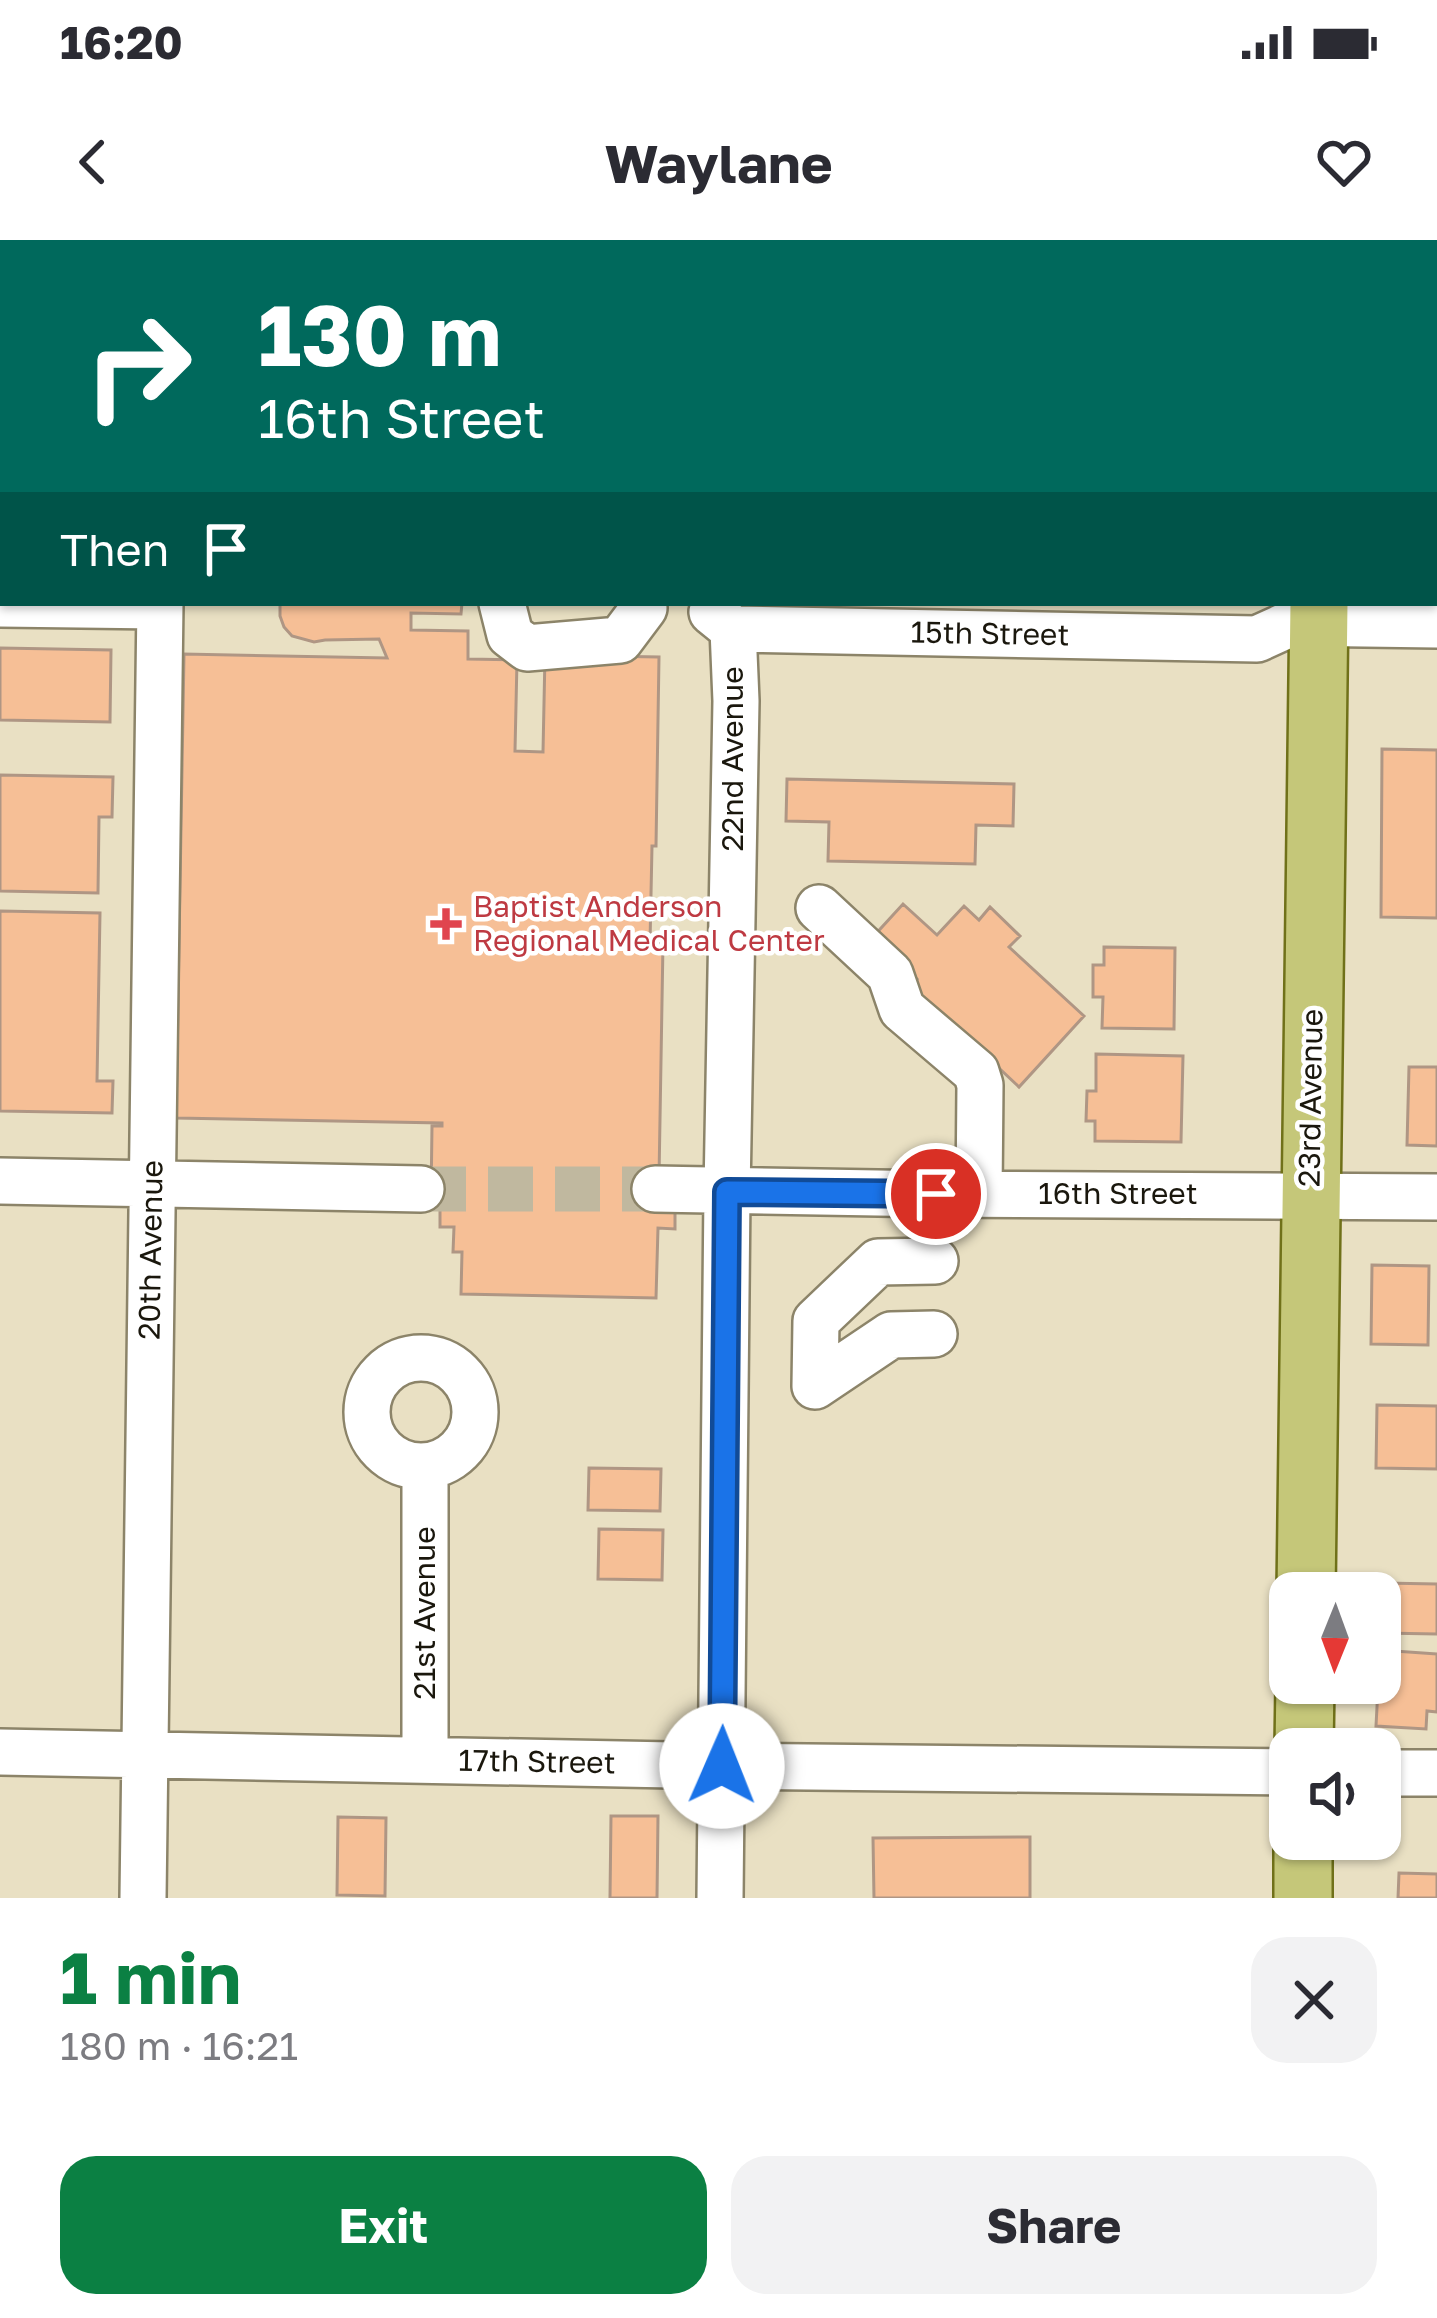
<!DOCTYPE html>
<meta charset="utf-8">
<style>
body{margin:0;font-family:"Golos Text",sans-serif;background:#f2f2f3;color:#2b2b33;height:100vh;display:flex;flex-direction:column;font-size:45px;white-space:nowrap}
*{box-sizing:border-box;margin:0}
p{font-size:39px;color:#7c7c81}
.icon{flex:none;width:66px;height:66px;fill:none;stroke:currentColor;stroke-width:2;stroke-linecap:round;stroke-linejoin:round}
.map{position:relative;height:1658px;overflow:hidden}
.sheet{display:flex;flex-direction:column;background:#fff;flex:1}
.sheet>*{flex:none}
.hud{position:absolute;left:0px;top:0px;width:1437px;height:366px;box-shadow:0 3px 9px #0004;background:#00695c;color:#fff;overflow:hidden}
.needle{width:78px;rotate:181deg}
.controls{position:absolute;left:1269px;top:1332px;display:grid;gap:24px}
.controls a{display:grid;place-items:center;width:132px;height:132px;border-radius:24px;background:#fff;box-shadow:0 3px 9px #0004;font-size:60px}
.pin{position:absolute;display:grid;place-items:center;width:102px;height:102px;color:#fff;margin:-51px;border:6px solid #fff;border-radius:50%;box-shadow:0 3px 12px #0007}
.me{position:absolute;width:132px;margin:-66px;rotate:1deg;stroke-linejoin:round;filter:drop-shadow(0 0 9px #0008)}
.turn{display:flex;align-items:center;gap:42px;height:252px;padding:0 60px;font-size:54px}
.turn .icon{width:156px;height:156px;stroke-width:2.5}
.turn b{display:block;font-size:84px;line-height:102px}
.then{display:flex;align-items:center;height:114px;padding:0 60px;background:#0003;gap:24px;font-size:45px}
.round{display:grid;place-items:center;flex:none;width:126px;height:126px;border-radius:36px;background:#f2f2f3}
.headline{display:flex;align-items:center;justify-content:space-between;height:204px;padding:0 60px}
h1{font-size:72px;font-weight:700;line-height:90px;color:#0b8043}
.action{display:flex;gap:24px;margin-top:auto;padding:24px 60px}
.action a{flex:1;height:138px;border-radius:36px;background:#0b8043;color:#fff;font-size:48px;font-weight:700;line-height:138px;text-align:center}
.action a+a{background:#f2f2f3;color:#2b2b33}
.status{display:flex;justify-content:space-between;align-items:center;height:84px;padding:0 60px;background:#fff;direction:ltr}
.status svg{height:33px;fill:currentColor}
header{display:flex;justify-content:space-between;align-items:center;height:156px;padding:0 60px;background:#fff;font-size:54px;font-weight:700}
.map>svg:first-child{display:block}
.building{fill:#f6bf96;stroke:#af9684;stroke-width:3}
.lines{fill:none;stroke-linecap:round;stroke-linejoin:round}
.minor-tunnel{stroke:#c0b89f;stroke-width:45;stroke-dasharray:45 22;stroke-linecap:butt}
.minor-casing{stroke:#8c8469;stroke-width:50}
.major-casing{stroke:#707119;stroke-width:62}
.minor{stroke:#fff;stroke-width:45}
.major{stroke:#c5c779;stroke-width:57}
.route-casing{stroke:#114b97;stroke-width:30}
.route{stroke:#1a73e8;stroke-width:21}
.health-dot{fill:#e0444e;stroke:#fff;stroke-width:4.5}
.labels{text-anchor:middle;stroke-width:9;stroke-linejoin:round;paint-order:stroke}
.street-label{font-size:30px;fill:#1a170d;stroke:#fff}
.health-label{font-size:30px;fill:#be3a42;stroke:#fff;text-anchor:start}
</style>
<div class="status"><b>16:20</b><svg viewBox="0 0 49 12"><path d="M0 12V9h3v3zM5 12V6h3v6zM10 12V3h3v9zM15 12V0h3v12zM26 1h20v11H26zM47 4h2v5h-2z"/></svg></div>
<header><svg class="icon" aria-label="back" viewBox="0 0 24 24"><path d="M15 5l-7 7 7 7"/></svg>Waylane<svg class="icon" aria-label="heart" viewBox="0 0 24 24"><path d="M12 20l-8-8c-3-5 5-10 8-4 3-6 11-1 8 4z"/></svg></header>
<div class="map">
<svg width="1437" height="1658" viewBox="0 0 1437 1658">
<rect width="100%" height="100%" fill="#e9e0c3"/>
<path class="building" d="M0 0H123V3H3V51H0Z
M203 0H951V3H203Z
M1434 8H1437V90H1434Z
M1434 110 1437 111V178H1434Z
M1434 248H1437V326H1434Z
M280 363H462L461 374 411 373V390L468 391V419L517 420 515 511 543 512 545 415 659 417 656 606H652L650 703H663L659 938 675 939V989L658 988 656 1058 461 1054 462 1012H453L454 987H440V959H431L432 886H442V883L176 878 184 414 387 418 379 399 325 400 314 402 292 396 284 387 280 376Z
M0 408 111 410 110 482 0 480Z
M1382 509 1437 510V678L1381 677Z
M0 535 113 537 112 577H99L98 653 0 651Z
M787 539 1014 544 1013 586 976 585 975 624 828 621 829 582 786 581Z
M903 664 937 695 964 666 979 680 990 667 1020 696 1009 707 1084 776 1019 847 952 784 905 752 917 739 872 698Z
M0 671 100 673 97 841H113L112 873 0 871Z
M1104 707 1175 708 1174 789 1102 788 1103 757H1093V725H1104Z
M1096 814 1183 816 1181 902 1095 901V881H1086L1087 851H1096Z
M1409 827H1437V906L1407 905Z
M1372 1025 1429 1026 1428 1105 1371 1104Z
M1377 1165 1437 1166V1229L1376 1228Z
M589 1228 661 1229 660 1271 588 1270Z
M599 1289 663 1290 662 1340 598 1339Z
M1383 1343 1437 1344V1394L1382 1393Z
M1380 1410 1437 1414V1472L1427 1471 1426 1489 1376 1486Z
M611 1576H658L657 1658H610Z
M338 1577 386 1578 385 1656 337 1655Z
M1030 1597V1658H874L873 1598Z
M1399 1633 1437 1634V1658H1398Z"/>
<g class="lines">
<path class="minor-tunnel" d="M421 949H655"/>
<defs>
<path id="minor" d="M1046 0 1048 3
M165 3V0
M502 363 510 395 527 408 620 400 644 368
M0 364 160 366
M712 372 733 389 1257 399 1292 383 1437 385
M819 668 890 734 902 769 976 832 980 845 979 954
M0 941 421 949
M655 949 936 954 1437 957
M367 1172a54 54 0 1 1 108 0a54 54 0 1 1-108 0Z
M815 1146 816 1081 878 1022 935 1021
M815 1146 891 1095 934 1094
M425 1226V1520
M0 1512 722 1526 1290 1532
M1380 1533H1437
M143 1658 160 363
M720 1658 727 952 736 461 733 389"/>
<path id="major" d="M1325 3V0
M1306 1353 1319 363
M1304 1509 1305 1443
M1303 1658V1599"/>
</defs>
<use href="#minor" class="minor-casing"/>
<use href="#major" class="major-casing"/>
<use href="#minor" class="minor"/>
<use href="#major" class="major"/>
</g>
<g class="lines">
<defs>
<path id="route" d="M722 1526 727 952 936 954"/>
</defs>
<use href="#route" class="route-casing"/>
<use href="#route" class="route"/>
</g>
<path class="health-dot" d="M440 666h12v12h12v12h-12v12h-12v-12h-12v-12h12z"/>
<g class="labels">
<g class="street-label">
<text transform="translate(990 394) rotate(1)" y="10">15th Street</text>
<text transform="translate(733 519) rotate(-90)" y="10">22nd Avenue</text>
<text transform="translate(1311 858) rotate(-89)" y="10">23rd Avenue</text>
<text x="1118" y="964">16th Street</text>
<text transform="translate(151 1010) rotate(-89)" y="10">20th Avenue</text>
<text transform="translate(425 1373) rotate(-90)" y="10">21st Avenue</text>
<text transform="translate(537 1522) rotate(1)" y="10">17th Street</text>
</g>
<g class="health-label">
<text x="473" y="677">Baptist Anderson<tspan x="473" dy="34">Regional Medical Center</tspan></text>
</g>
</g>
</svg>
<div class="controls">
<a><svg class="needle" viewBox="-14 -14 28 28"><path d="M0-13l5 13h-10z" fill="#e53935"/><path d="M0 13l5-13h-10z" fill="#7c7c81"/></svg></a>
<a><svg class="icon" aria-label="sound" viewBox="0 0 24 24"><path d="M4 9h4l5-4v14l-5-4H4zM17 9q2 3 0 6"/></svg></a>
</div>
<div class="pin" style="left:936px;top:954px;background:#d93025"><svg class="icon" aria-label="arrive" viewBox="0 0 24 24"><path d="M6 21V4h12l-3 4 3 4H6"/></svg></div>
<svg class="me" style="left:722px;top:1526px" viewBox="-20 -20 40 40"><circle r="19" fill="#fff"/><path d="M0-13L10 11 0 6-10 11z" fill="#1a73e8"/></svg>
<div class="hud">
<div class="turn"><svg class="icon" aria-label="right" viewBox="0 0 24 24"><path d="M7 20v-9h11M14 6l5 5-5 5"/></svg><div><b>130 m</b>16th Street</div></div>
<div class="then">Then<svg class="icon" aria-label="arrive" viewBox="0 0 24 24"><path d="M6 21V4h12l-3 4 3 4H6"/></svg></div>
</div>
</div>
<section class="sheet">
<div class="headline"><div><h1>1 min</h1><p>180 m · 16:21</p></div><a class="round"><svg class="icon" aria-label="close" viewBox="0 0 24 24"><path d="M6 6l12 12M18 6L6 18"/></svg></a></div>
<div class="action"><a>Exit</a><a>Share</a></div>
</section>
